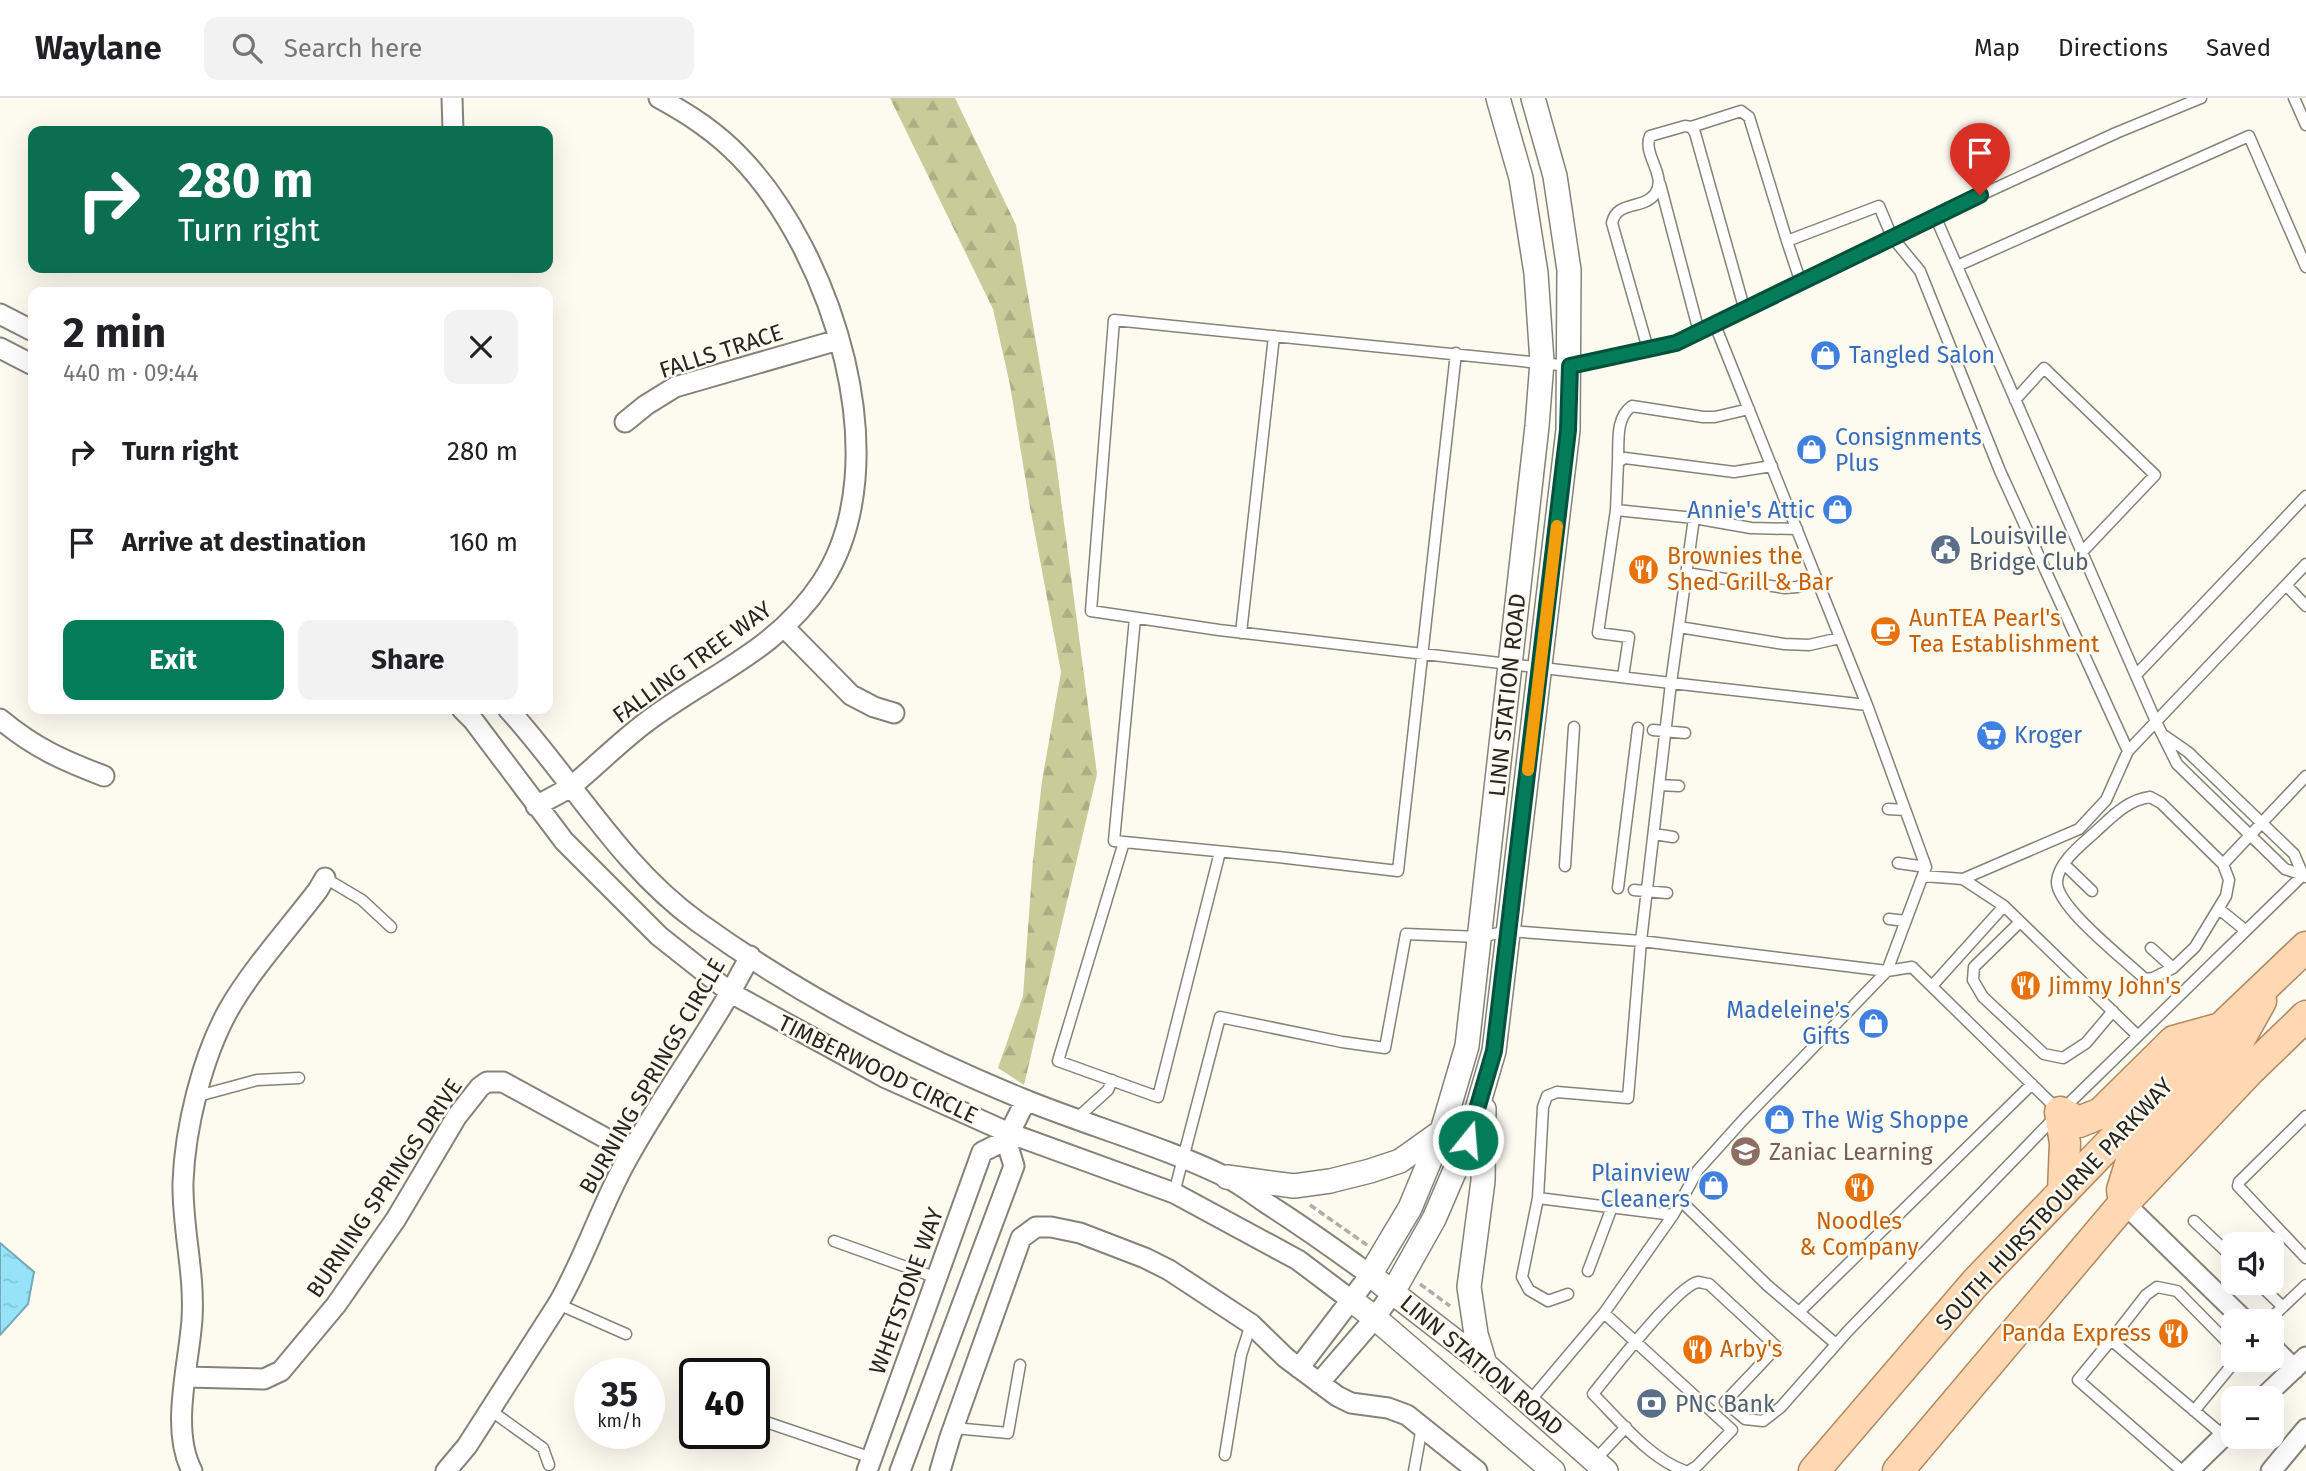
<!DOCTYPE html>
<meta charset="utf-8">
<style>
body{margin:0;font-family:"Fira Sans",sans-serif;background:#f2f2f2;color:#202124;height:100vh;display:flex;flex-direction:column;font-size:26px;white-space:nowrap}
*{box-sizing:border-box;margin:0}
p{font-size:23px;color:#757577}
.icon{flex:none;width:38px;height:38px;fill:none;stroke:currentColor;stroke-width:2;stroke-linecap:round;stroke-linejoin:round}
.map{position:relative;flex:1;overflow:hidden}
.sheet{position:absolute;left:28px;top:189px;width:525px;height:427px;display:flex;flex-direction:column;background:#fff;border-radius:14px;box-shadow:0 7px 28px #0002}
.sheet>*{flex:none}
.guide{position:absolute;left:28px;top:28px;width:525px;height:147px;border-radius:14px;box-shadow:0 7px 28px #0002;background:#0b6e4f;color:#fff;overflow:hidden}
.controls{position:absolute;left:2221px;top:1134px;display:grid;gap:14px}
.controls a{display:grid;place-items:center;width:63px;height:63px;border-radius:14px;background:#fff;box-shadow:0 7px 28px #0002;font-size:35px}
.speed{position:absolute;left:574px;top:1260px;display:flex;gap:14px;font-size:35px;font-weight:700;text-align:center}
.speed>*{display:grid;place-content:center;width:91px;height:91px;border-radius:50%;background:#fff;box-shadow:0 7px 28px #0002;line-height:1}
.speed small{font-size:18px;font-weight:400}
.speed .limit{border:4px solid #111;border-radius:10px;background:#fff;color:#111}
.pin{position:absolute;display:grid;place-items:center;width:60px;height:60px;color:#fff;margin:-72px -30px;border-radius:50% 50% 50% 0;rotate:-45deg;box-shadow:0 0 7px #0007}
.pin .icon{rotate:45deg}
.me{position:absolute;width:77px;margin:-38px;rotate:17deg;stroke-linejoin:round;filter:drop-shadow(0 0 5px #0008)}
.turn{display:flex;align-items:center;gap:24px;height:147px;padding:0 35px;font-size:32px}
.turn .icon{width:91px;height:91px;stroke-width:2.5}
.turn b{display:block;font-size:49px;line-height:60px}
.round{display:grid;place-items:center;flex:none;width:74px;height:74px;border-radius:14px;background:#f2f2f2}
.headline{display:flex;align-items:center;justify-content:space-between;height:119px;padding:0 35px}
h1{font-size:42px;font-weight:700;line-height:52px}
.action{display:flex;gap:14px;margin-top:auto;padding:14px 35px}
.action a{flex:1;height:80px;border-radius:14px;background:#047c5a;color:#fff;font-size:28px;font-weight:700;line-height:80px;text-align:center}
.action a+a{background:#f2f2f2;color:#202124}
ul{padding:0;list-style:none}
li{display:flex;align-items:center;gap:21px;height:91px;padding:0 35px}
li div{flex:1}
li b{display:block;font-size:26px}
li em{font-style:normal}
header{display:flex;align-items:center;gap:42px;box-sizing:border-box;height:98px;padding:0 35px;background:#fff;border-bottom:2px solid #e0e0e0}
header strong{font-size:33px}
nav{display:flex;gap:38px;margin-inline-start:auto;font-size:24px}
.search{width:490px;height:63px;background:#f2f2f2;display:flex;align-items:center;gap:18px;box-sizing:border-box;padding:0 24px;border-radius:14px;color:#757577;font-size:26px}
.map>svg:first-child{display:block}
.forest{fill:url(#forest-firs)}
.water{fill:url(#water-ripples);stroke:#74aab8;stroke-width:2}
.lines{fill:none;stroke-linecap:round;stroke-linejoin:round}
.service-casing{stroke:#848379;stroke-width:13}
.minor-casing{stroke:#848379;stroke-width:23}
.tertiary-casing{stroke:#848379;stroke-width:26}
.primary-casing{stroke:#b1885f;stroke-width:33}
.path{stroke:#afada5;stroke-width:3.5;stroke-dasharray:7 3.5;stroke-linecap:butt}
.service{stroke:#fff;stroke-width:10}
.minor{stroke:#fff;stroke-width:19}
.tertiary{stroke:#fff;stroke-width:23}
.primary{stroke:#fdd8b3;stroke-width:30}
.route-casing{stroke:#03513a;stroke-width:18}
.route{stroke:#047c5a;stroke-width:12}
.slow{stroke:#f59e0b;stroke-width:12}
.labels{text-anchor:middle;stroke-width:5;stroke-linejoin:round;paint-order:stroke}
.street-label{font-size:23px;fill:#262521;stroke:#fdfbf0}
.shop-label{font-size:23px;fill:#366cbe;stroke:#fdfbf0;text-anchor:start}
.service-label{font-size:23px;fill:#4e5e75;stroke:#fdfbf0;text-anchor:start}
.food-label{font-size:23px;fill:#c56008;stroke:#fdfbf0;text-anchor:start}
.education-label{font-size:23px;fill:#785e54;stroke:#fdfbf0;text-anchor:start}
</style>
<header>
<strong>Waylane</strong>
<div class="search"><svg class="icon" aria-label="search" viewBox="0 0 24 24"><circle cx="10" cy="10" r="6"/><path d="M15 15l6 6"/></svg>Search here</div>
<nav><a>Map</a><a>Directions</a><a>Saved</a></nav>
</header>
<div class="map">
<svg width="2306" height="1373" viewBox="0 0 2306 1373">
<defs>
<pattern id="forest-firs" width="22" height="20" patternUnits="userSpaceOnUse" patternTransform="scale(1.75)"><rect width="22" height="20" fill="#c9cb99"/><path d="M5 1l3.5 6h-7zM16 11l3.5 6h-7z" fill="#acae84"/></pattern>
<pattern id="water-ripples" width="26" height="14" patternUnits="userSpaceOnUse" patternTransform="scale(1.75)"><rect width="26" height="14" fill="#96e3f9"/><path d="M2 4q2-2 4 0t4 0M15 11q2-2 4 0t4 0" fill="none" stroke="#81c3d5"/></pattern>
</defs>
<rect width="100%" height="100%" fill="#fdfbf0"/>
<path class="forest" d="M890 0H955L1016 127 1055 356 1097 676 1024 987 998 970 1023 898 1033 762 1042 683 1061 574 1030 409 1010 287 993 211Z"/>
<path class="water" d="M0 1145 34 1174 28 1206 0 1237Z"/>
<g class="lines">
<defs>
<path id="service" d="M2201 0 2116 35 1935 118 2157 626 2177 666 2285 771 2303 777
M2294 0 2306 27
M1691 29 1741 13 1749 19 1787 143
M1660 86 1699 234
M1957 168 2249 38 2306 169
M1801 185 1787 143 1879 108 1892 139 1920 173 2000 373 2128 653
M1715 227 1867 607 1926 769 1887 873 1743 1022 1698 1072 1673 1117 1538 1100 1543 1009 1547 998 1557 994 1628 1000 1641 843 1671 585 1219 532 1091 513 1114 222 1570 268 1676 245 1935 118
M1648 251 1612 125C1617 102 1643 112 1655 96 1668 78 1642 57 1650 38L1685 28 1691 29 1695 35 1745 213
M2015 302 2044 270 2155 377 2082 454
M1618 364C1619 344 1615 320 1632 308L1703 319H1715L1749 311
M1616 412 1618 364 1625 360 1734 374 1772 368
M1694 420 1751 430 1797 431
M1686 475 1785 490 1797 489 1817 482
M2286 487 2306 466
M1135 520 1114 743 1278 759 1398 773 1456 255
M1679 529 1784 546 1809 547 1840 540
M1241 535 1274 238
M2136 577 2306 398
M1623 579 1629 539 1598 535 1616 412 1694 420 1671 585 1867 607
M1653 632 1685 635
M2165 638 2188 654 2294 756 2303 777
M1659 687 1679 688
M2150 699 2161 705 2223 766 2229 782 2226 798 2195 849 2173 870 2153 880 2145 881C2125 862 2055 808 2057 783 2059 764 2080 748 2093 736 2110 721 2126 702 2150 699Z
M1888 711 1905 712
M1654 736 1673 739
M1124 744 1058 963 1158 999 1220 754
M1898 765 1926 769
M2064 766 2092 793
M2223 766 2306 678
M1565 768 1574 629
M1923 778 1963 781 2079 731 2106 702 2128 653 2286 487 2306 508
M325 780 362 802 391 829
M1963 781 2004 808 2138 938
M1618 790 1638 630
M1634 792 1667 795
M2219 811 2245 832
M1889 821 1906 823
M2020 824 1974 869 1973 882 1983 899 2044 956 2063 960 2086 945 2113 913
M2151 850 2173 870
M1932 888 2004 808
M198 998 257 982 299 980
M2306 1018 2239 1084 2238 1088 2306 1160
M1076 1021 1108 992 1112 982
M1174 1095 1220 919 1342 944 1385 950 1406 836 1479 839 1509 833 1641 843 1887 873 1912 869 2057 1011
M1538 1100 1522 1179 1529 1192 1548 1203 1568 1196
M1680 1102 1767 1187 1836 1246
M2194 1123 2233 1160
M834 1143 937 1180
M1588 1173 1612 1109
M2258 1185 2283 1209
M558 1206 626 1236
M1799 1214 2032 986
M1604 1215 1732 1332 1697 1368 1689 1373
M2268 1223 2306 1187
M2111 1242 2146 1197 2157 1189 2177 1193 2233 1250
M1529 1304 1604 1215 1673 1117
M490 1312 543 1350 549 1367
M2194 1313 2236 1262
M763 1323 872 1360
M954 1330 1008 1335 1020 1267
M1225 1357 1241 1257 1251 1226
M1595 1362 1626 1329
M1414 1373 1422 1329
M1685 1373C1649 1360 1620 1323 1593 1296 1609 1276 1677 1188 1698 1184 1700 1184 1707 1186 1709 1186L1777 1249 1725 1304 1745 1321 1763 1323 1781 1309 1847 1234 2060 1014 2303 777 2306 779
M2182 1373 2078 1282 2111 1242 2224 1338"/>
<path id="minor" d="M452 0 453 33
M0 216 33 233
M0 250 33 267
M625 324 646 307 675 289 838 242
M784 529 851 597 874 609 894 615
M462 611 473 622 564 743 659 838 731 895 884 979 1009 1035 1174 1095 1298 1162 1351 1202
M508 611C572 681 620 768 698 824 799 897 908 954 1023 1001 1089 1028 1162 1048 1226 1079 1240 1086 1253 1096 1266 1105 1302 1128 1336 1152 1370 1177L1299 1270
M0 621C35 650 62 662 104 678
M536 708C548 701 562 695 573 687 597 667 620 644 645 625 708 577 776 554 822 484 900 365 832 154 740 59 716 34 690 17 659 0
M2124 1105 2245 1223
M2272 1249 2294 1271
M186 1279 264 1281 281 1273 336 1207 396 1121 457 1018 480 989 487 984H503L631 1054
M1319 1285 1375 1220 1393 1194
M2263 1300 2306 1259
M192 1373C170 1331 189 1267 192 1221 195 1175 182 1130 183 1084 185 1030 202 959 229 911 251 872 290 829 318 792L325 780
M446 1373 467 1348 558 1206C586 1158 602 1104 630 1056 668 988 715 927 750 858
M867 1373 982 1054 1006 1042 1026 1002
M900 1373 1014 1068 1006 1042
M940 1373 950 1339 1021 1140 1036 1129H1051L1080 1135 1145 1160 1169 1172 1251 1226 1286 1260 1337 1298 1351 1305 1388 1310 1407 1317 1477 1373
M2188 1373 2233 1329
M2271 1373 2306 1331"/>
<path id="tertiary" d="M1498 0 1521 80 1536 175 1542 264 1537 328 1467 948 1442 1033 1410 1110 1370 1177 1485 1266 1606 1373
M1484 1011 1483 1083 1469 1189 1476 1236 1485 1266
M1227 1079 1294 1088 1330 1083 1370 1073 1400 1063 1442 1033
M1393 1194 1434 1121 1468 1042 1494 953 1568 332 1569 172 1555 78 1533 0
M1351 1202 1375 1220 1553 1373"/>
<path id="primary" d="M2060 1014 2079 1024 2101 1015 2174 943 2221 930
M2060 1014 2065 1045 2063 1094
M2124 1105 2122 1092 2132 1060 2237 946 2261 903
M1814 1373 1976 1184 2221 930 2306 849
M1898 1373 2124 1105 2251 971 2306 918"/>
</defs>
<use href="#service" class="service-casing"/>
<use href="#minor" class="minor-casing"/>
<use href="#tertiary" class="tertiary-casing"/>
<use href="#primary" class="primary-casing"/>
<path class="path" d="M1310 1107 1367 1147
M1420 1186 1450 1208"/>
<use href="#service" class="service"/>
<use href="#minor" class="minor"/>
<use href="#tertiary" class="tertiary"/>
<use href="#primary" class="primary"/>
</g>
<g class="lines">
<defs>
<path id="route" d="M1468 1042 1494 953 1568 332 1570 268 1676 245 1980 97"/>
</defs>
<use href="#route" class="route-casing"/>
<use href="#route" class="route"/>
<path class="slow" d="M1528 672 1557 428"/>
</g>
<defs>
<symbol id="shop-disc" viewBox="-11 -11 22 22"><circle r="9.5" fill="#3f7fe0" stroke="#fdfbf0"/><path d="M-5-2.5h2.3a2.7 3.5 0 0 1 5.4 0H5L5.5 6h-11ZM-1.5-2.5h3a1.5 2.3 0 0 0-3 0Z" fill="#fff"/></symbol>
<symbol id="civic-disc" viewBox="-11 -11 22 22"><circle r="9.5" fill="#5c6f8a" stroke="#fdfbf0"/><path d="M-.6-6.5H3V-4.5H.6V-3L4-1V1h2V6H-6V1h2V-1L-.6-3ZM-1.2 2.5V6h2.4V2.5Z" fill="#fff"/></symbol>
<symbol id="restaurant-disc" viewBox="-11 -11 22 22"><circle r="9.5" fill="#e8710a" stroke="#fdfbf0"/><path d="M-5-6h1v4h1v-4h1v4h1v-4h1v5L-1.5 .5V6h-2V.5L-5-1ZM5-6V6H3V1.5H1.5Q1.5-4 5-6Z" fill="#fff"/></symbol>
<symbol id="cafe-disc" viewBox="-11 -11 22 22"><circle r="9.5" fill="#e8710a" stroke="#fdfbf0"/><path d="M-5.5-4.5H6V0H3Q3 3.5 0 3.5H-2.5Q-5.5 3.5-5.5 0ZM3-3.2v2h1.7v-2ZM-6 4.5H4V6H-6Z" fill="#fff"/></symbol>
<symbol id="supermarket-disc" viewBox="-11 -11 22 22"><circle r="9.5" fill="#3f7fe0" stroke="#fdfbf0"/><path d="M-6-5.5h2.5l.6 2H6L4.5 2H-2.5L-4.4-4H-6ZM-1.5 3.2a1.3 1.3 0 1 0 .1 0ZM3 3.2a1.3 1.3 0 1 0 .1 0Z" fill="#fff"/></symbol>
<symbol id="school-disc" viewBox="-11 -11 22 22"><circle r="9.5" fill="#8d6e63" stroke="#fdfbf0"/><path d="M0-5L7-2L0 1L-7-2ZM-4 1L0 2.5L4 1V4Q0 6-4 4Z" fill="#fff"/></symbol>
<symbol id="bank-disc" viewBox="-11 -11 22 22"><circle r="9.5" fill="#5c6f8a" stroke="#fdfbf0"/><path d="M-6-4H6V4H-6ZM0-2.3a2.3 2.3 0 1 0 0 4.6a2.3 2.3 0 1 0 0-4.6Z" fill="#fff"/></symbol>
</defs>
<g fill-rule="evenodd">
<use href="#shop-disc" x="1808" y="240" width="35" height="35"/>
<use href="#shop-disc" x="1794" y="334" width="35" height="35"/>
<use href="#shop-disc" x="1820" y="394" width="35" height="35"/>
<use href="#civic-disc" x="1928" y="434" width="35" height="35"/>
<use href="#restaurant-disc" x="1626" y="454" width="35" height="35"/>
<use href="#cafe-disc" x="1868" y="516" width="35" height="35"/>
<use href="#supermarket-disc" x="1974" y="620" width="35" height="35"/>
<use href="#restaurant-disc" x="2008" y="870" width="35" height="35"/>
<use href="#shop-disc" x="1856" y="908" width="35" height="35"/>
<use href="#shop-disc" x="1762" y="1004" width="35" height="35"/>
<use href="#school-disc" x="1728" y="1036" width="35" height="35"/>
<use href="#shop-disc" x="1696" y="1070" width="35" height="35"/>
<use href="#restaurant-disc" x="1842" y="1072" width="35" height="35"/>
<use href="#restaurant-disc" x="2156" y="1218" width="35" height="35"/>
<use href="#restaurant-disc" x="1680" y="1234" width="35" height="35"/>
<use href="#bank-disc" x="1634" y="1288" width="35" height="35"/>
</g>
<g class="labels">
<g class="street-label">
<text transform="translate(721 253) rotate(-18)" y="8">FALLS TRACE</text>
<text transform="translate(692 564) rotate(-36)" y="8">FALLING TREE WAY</text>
<text transform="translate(1507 597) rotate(-84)" y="8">LINN STATION ROAD</text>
<text transform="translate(878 971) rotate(26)" y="8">TIMBERWOOD CIRCLE</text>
<text transform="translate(652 978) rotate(-60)" y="8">BURNING SPRINGS CIRCLE</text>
<text transform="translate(384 1090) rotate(-56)" y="8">BURNING SPRINGS DRIVE</text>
<text transform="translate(2054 1106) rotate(-47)" y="8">SOUTH HURSTBOURNE PARKWAY</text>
<text transform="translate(906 1193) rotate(-70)" y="8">WHETSTONE WAY</text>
<text transform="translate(1482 1267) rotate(40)" y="8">LINN STATION ROAD</text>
</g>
<g class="shop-label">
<text x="1849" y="265">Tangled Salon</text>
<text x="1835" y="347">Consignments<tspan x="1835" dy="26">Plus</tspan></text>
<text x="1815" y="420" text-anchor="end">Annie's Attic</text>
<text x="2014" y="645">Kroger</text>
<text x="1850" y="920" text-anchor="end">Madeleine's<tspan x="1850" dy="26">Gifts</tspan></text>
<text x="1802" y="1030">The Wig Shoppe</text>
<text x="1690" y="1083" text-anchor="end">Plainview<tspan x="1690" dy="26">Cleaners</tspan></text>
</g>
<g class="service-label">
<text x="1969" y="446">Louisville<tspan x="1969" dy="26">Bridge Club</tspan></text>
<text x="1675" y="1314">PNC Bank</text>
</g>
<g class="food-label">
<text x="1667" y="466">Brownies the<tspan x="1667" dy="26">Shed Grill &amp; Bar</tspan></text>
<text x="1909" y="528">AunTEA Pearl's<tspan x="1909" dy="26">Tea Establishment</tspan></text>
<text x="2048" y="896">Jimmy John's</text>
<text x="1859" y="1131" text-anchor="middle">Noodles<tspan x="1859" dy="26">&amp; Company</tspan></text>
<text x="2151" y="1243" text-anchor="end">Panda Express</text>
<text x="1720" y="1259">Arby's</text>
</g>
<g class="education-label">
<text x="1769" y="1062">Zaniac Learning</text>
</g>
</g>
</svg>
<div class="controls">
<a><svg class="icon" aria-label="sound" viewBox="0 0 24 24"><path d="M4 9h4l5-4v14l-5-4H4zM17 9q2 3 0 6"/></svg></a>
<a>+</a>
<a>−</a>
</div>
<div class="speed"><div>35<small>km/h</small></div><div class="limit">40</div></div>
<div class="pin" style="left:1980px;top:97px;background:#d93025"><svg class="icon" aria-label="arrive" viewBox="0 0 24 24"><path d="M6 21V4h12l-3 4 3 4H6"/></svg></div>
<svg class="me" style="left:1468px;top:1042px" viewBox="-20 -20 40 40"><circle r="17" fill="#047c5a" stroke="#fff" stroke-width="3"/><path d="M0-11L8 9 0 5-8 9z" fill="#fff"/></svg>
<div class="guide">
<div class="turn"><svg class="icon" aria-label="right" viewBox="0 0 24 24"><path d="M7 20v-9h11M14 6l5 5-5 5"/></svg><div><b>280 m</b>Turn right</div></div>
</div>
<section class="sheet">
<div class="headline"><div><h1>2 min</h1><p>440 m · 09:44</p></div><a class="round"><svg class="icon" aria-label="close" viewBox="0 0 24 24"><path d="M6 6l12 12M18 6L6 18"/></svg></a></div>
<ul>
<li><svg class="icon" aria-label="right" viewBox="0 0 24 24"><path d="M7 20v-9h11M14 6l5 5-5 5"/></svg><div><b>Turn right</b></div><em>280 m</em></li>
<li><svg class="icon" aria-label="arrive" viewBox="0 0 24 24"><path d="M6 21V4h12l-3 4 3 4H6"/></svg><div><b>Arrive at destination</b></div><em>160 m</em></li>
</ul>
<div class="action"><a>Exit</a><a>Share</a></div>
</section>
</div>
